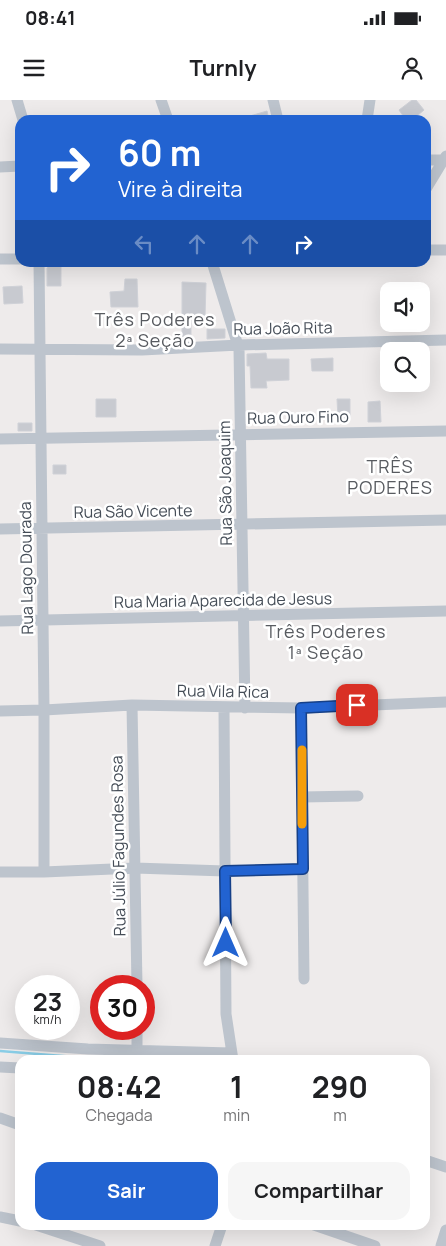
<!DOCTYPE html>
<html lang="pt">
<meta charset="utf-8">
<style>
body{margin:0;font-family:Manrope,sans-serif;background:#f6f6f6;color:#202124;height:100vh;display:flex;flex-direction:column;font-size:19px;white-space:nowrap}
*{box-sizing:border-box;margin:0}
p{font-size:16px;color:#757577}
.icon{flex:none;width:28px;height:28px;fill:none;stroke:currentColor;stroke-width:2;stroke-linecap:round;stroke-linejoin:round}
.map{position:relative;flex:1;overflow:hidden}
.details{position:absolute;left:15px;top:955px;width:415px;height:175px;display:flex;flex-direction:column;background:#fff;border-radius:15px;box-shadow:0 5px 20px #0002}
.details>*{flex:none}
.top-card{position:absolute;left:15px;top:15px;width:416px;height:152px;border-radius:15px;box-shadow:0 5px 20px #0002;background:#2263d1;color:#fff;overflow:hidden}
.controls{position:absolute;left:380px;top:182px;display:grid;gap:10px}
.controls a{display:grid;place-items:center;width:50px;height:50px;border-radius:10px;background:#fff;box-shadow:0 5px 20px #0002;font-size:25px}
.speed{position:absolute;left:15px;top:875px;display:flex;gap:10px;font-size:25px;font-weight:700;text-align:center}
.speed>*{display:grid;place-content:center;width:65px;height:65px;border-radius:50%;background:#fff;box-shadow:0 5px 20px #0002;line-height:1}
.speed small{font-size:12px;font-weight:400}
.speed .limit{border:8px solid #d22;background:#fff;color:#111}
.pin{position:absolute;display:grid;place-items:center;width:42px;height:42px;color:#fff;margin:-21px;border-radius:10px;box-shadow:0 2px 8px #0006}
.me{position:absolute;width:55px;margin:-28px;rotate:0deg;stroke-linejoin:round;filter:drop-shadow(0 0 4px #0008)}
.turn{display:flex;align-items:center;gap:18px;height:105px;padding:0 20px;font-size:22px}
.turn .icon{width:65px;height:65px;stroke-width:2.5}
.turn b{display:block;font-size:35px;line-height:42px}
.lanes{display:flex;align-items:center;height:48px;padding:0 20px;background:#0003;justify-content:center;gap:25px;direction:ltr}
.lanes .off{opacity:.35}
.eta{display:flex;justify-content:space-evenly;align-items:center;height:85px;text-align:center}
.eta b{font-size:30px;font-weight:700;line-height:35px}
.action{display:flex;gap:10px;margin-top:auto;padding:10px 20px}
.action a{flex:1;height:58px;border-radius:15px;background:#2263d1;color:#fff;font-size:20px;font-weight:700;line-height:58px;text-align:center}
.action a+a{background:#f6f6f6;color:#202124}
.status{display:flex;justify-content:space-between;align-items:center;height:35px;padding:0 25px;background:#fff;direction:ltr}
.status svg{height:14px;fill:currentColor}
header{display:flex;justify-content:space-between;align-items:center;height:65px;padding:0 20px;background:#fff;font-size:22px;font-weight:700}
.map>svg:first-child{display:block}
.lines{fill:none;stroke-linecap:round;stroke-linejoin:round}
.stream{stroke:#89cde6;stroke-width:2.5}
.building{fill:#c8cad0;stroke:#cfd1d7}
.minor{stroke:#bdc4cd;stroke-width:11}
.route-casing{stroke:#164088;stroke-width:12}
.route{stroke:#2263d1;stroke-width:9}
.slow{stroke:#f59e0b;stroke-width:9}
.labels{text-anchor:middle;stroke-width:5;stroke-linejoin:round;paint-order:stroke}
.street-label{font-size:16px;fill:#454d57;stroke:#fff}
.neighbourhood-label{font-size:18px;letter-spacing:1px;fill:#585b60;stroke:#fff}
</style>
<div class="status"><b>08:41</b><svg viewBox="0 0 49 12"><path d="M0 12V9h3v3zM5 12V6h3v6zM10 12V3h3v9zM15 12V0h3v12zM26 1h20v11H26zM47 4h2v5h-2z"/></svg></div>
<header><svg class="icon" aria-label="menu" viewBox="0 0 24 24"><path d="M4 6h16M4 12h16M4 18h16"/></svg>Turnly<svg class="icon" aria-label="person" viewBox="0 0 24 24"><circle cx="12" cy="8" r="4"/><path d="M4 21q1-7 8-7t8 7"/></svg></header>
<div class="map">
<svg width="446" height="1146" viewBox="0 0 446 1146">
<rect width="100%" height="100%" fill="#eeebeb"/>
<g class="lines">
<path class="stream" d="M0 951 113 960"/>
</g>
<path class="building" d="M412 0H416L424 10 412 20H406L399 10Z
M267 11 269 20H243V18Z
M50 165H61V186H47V168Z
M125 179H137L138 207H111L110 192 124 191Z
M182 182 206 183 205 217H191V239H182Z
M22 186 23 203 4 204 3 187Z
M207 229H225V238L207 239Z
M266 253 267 259H289V280L266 281 267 288H251L250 266H247V254Z
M333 258V271H312L311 259Z
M96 299H116V317H96Z
M337 299H350V318H338Z
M380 301 381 322H368V302Z
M18 323H32V331H18Z
M53 365H66V374H53Z"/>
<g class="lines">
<path class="minor" d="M17 0 23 20
M161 0 168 20
M273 0 278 20
M367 20 370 0
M426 60H446
M0 67 20 66
M426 89 446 56
M426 150H446
M0 159H20
M39 162 44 610V772
M212 162 239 249 245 608
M0 249 142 250 239 245 446 240
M0 339 446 331
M0 429 446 420
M0 521 446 511
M132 605 137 886
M224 608 226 914 233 960
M301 608 304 879
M0 611 44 610 132 605 301 608 446 602
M302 697 358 696
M0 772H44L135 768 225 771 303 769
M137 929V951
M0 943 88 949 230 953
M0 967 20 968
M0 1018 20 1025
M425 1060 446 1067
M0 1117 20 1121
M36 1125 100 1146
M314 1125 375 1146
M215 1146 222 1125
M441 1146 446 1130"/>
</g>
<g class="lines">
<defs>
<path id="route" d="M226 843 225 771 303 769 301 608 357 605"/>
</defs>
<use href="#route" class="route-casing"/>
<use href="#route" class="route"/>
<path class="slow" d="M302 650V724"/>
</g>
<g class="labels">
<g class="street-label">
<text transform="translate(283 228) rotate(-1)" y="6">Rua João Rita</text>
<text transform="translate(298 317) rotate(-1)" y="6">Rua Ouro Fino</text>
<text transform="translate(225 383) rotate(-91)" y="6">Rua São Joaquim</text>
<text transform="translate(133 411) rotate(-1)" y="6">Rua São Vicente</text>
<text transform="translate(26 468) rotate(-91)" y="6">Rua Lago Dourada</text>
<text transform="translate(223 500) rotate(-1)" y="6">Rua Maria Aparecida de Jesus</text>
<text transform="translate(223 591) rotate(1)" y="6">Rua Vila Rica</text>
<text transform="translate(118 746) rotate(-91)" y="6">Rua Júlio Fagundes Rosa</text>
</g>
<g class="neighbourhood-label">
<text x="155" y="226">Três Poderes<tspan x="155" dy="21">2ª Seção</tspan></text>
<text x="390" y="373">TRÊS<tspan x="390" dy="21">PODERES</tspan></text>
<text x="326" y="538">Três Poderes<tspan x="326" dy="21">1ª Seção</tspan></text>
</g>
</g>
</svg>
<div class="controls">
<a><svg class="icon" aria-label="sound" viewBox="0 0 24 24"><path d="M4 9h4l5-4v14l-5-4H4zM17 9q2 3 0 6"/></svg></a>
<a><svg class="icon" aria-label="search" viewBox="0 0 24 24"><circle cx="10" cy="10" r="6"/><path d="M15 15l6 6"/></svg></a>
</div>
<div class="speed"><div>23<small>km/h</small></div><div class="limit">30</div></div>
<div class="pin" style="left:357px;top:605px;background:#d93025"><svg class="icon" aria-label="arrive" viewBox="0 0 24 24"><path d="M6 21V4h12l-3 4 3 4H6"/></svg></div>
<svg class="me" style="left:226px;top:843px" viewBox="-20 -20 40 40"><path d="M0-17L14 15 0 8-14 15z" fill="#2263d1" stroke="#fff" stroke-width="4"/></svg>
<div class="top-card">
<div class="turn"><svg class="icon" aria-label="right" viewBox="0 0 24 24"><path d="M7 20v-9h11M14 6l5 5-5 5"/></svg><div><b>60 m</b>Vire à direita</div></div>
<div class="lanes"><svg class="icon off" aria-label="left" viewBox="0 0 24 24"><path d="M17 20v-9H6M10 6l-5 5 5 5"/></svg><svg class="icon off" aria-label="ahead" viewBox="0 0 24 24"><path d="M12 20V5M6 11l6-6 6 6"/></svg><svg class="icon off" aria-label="ahead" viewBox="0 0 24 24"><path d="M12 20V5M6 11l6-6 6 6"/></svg><svg class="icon" aria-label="right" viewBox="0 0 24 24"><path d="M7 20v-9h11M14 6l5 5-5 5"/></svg></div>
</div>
<section class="details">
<div class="eta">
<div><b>08:42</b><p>Chegada</p></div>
<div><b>1</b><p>min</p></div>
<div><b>290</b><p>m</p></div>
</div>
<div class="action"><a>Sair</a><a>Compartilhar</a></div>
</section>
</div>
